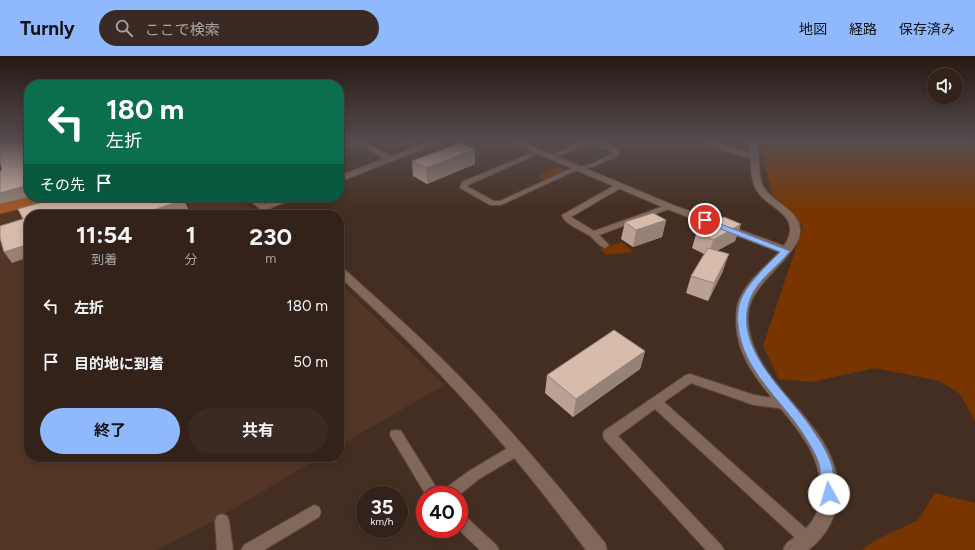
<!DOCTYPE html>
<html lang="ja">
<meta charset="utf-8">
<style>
body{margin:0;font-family:Figtree,"Noto Sans JP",sans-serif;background:#3b2a23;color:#f1f3f6;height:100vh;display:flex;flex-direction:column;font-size:15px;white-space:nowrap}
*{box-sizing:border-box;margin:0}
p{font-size:13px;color:#a9a4a2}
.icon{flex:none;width:22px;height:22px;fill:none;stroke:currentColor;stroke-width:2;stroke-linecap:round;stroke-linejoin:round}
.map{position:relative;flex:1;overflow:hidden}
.drawer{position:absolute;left:24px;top:154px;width:320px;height:252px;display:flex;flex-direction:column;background:#33221a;border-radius:16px;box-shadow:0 2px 10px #0003,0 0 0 1px #4e3f39}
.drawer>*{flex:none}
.hud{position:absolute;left:24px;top:24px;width:320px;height:122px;border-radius:16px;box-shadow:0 2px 10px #0003,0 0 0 1px #4e3f39;background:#0b6e4f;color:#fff;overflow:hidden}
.controls{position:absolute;left:927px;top:12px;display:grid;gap:8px}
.controls a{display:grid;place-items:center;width:36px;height:36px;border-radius:50%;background:#33221a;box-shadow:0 2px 10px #0003,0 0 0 1px #4e3f39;font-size:20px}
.speed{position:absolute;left:356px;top:430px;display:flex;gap:8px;font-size:20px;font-weight:700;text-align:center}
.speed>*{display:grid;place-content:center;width:52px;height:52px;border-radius:50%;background:#33221a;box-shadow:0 2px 10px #0003,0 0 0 1px #4e3f39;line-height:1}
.speed small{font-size:10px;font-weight:400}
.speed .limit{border:6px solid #d22;background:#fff;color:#111}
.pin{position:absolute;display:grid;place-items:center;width:34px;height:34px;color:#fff;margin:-17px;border:2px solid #fff;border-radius:50%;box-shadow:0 1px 4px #0007}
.me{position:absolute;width:44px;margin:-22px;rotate:354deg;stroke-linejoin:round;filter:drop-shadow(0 0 3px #0008)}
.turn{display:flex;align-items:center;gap:14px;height:84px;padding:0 16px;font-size:18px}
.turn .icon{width:52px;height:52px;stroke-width:2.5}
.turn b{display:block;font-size:28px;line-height:34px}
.then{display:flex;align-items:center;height:38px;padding:0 16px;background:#0003;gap:8px;font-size:15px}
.eta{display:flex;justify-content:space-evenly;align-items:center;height:68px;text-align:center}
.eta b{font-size:24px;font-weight:700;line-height:28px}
.primary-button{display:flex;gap:8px;margin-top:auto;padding:8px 16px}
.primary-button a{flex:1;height:46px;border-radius:24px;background:#8fb8fd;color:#111;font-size:16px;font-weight:700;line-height:46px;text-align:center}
.primary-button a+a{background:#3b2a23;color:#f1f3f6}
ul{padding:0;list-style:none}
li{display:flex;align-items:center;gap:12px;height:56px;padding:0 16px}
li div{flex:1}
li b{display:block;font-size:15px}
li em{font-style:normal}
header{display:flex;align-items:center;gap:24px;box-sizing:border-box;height:56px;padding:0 20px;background:#8fb8fd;color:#111}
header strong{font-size:19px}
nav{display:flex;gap:22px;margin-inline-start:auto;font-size:14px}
.search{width:280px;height:36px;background:#3b2a23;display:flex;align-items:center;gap:10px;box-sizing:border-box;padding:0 14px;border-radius:22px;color:#a9a4a2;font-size:15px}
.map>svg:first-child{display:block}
.built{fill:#533626}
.green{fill:#783500}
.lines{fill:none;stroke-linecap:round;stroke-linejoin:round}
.river{fill:#a15728;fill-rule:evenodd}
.minor-casing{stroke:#5c4a3f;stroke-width:2}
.tertiary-casing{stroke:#5c4a3f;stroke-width:2}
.minor{fill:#81685a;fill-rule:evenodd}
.tertiary{fill:#81685a;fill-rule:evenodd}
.wall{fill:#b9a193}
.shaded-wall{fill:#968378}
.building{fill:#d7bbab;stroke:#968378}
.route{fill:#8fb8fd;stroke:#5d78a4}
</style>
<header>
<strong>Turnly</strong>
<div class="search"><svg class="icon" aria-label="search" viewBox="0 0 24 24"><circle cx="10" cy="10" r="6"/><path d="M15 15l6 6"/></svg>ここで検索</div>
<nav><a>地図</a><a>経路</a><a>保存済み</a></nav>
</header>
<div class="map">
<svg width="975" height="494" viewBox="0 0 975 494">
<rect width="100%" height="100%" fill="#442e22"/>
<path class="built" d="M59 141H237L260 159H29V401H320L213 465 155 494H0V157Z
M339 226 444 329 339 390Z"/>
<path class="green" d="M759 85 975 86V365L960 338 940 325 875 312 812 326 779 323 763 290 803 171 772 138Z
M557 111 566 114 545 124 537 120Z
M621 186 634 196 606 199 600 193Z
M935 437 975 447V494H862L874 485 918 464Z"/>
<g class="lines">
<path class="river" d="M29 140 55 141 53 145 0 158V148Z"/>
<defs>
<path id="minor" d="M348 85C364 85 383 93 394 104L389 105 366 92Z
M402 85H411L423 93 418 94Z
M585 85H598L617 93 619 99 595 110 572 116 501 149H490L460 132 462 126 536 95H540V97L468 129V131L494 145H500L568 114 591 108 612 98V95L590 88 552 102 547 101Z
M700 85H711L759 100C752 105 709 91 700 85Z
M617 128H620L624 130 571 161 594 175 667 149H670L674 151 599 179 609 189 605 192C599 190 595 184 590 180 582 174 565 169 562 159Z
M690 318 754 339 790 345 792 348 790 351 786 353 754 349 691 327 664 346 813 479 816 484 813 489 808 492 803 489 655 353 618 380 721 489 724 494H706L604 383 603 379 604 375 686 319Z
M396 374 401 375 441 439 443 434 469 415 511 390 516 388 521 390 523 394 521 398 479 423 459 439H426L390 379 391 375Z
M314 449 319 451 321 456 319 461 264 494H241L244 489Z
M459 457 464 459 496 489 499 494H480L458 473Z
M222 458 227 460 229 465 233 494H217L215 465 217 460Z"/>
<path id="tertiary" d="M431 85H443L339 126V120Z
M508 85H520L673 149 784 190C806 156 762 153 754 129 749 115 752 99 749 85H757C760 100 757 117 763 130 772 148 807 155 799 182 796 190 790 197 784 204 758 233 737 247 754 291 775 344 847 380 837 446 834 466 824 482 808 494H783C786 486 791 484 797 480 810 470 819 459 820 442 828 370 737 336 736 266 736 258 736 249 740 242 748 224 766 210 779 196L667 153Z
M245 141H256L265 148 282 141H296L294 143 270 152 279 159H268Z
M339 211 343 212C378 244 414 275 448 309 504 365 555 426 605 487L607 494H586C540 432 491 371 437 315 406 282 372 251 339 220Z"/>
</defs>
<use href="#minor" class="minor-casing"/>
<use href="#tertiary" class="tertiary-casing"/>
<use href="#minor" class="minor"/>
<use href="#tertiary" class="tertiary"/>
</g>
<path class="wall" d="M412 105 475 108 427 128 413 120Z
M666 164 662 181 633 191 621 183 625 166Z
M741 168 735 185 718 194 723 215 708 245 686 237 691 220 704 198 692 192 697 175Z
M645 295 640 313 573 361 545 337 547 319Z"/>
<path class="shaded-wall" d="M475 93V108L427 128 426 112Z
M29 129V141L0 148V137Z
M184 144 189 155 175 159H138Z
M666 164 662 181 633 191 636 174Z
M741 168 735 185 708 200 713 184Z
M29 188V201L12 207 4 196Z
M729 198 723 215 708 245 714 227Z
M645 295 640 313 573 361 576 343Z"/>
<path class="building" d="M0 85H29V129L0 137V115L2 114 0 105Z
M460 87 475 93 426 112 412 105Z
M61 141H181L184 144 138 159H29V188L4 196 0 182V170L23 163 18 153Z
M653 157 666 164 636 174 625 166Z
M724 161 741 168 713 184 697 175Z
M708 192 729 198 714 227 691 220Z
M614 274 645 295 576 343 547 319Z"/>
<linearGradient id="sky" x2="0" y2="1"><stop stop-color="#251913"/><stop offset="0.55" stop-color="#564c4f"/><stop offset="1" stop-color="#564c4f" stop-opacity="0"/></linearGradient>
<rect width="975" height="155" fill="url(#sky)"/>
<path class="route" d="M705 162 790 195C778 211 758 223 751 241 730 292 788 336 812 373 820 384 828 397 832 410 834 419 834 429 836 438L834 442 829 443 825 442C821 433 821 422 820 412 818 401 810 389 804 379 781 343 742 314 738 269 737 259 738 248 743 239 752 223 767 209 780 196L703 166 701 164Z"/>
</svg>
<div class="controls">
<a><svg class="icon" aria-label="sound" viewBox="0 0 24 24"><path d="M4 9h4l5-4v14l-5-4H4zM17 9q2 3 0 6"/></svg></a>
</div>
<div class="speed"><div>35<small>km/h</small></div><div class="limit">40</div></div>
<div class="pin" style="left:705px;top:164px;background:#d93025"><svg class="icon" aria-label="arrive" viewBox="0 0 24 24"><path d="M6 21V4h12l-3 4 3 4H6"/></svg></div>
<svg class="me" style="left:829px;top:438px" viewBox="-20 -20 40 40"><circle r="19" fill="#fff"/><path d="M0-13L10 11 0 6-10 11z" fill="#8fb8fd"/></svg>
<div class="hud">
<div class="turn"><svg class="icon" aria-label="left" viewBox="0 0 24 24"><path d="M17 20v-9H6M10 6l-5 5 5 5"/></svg><div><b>180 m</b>左折</div></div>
<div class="then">その先<svg class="icon" aria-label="arrive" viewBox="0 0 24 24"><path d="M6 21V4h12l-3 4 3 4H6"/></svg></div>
</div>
<section class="drawer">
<div class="eta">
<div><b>11:54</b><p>到着</p></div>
<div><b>1</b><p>分</p></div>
<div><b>230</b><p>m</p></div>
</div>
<ul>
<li><svg class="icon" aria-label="left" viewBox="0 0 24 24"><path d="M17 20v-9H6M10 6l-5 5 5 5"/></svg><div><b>左折</b></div><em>180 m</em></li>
<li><svg class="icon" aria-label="arrive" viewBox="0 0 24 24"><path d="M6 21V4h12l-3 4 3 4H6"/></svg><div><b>目的地に到着</b></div><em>50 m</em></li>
</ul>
<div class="primary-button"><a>終了</a><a>共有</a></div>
</section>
</div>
